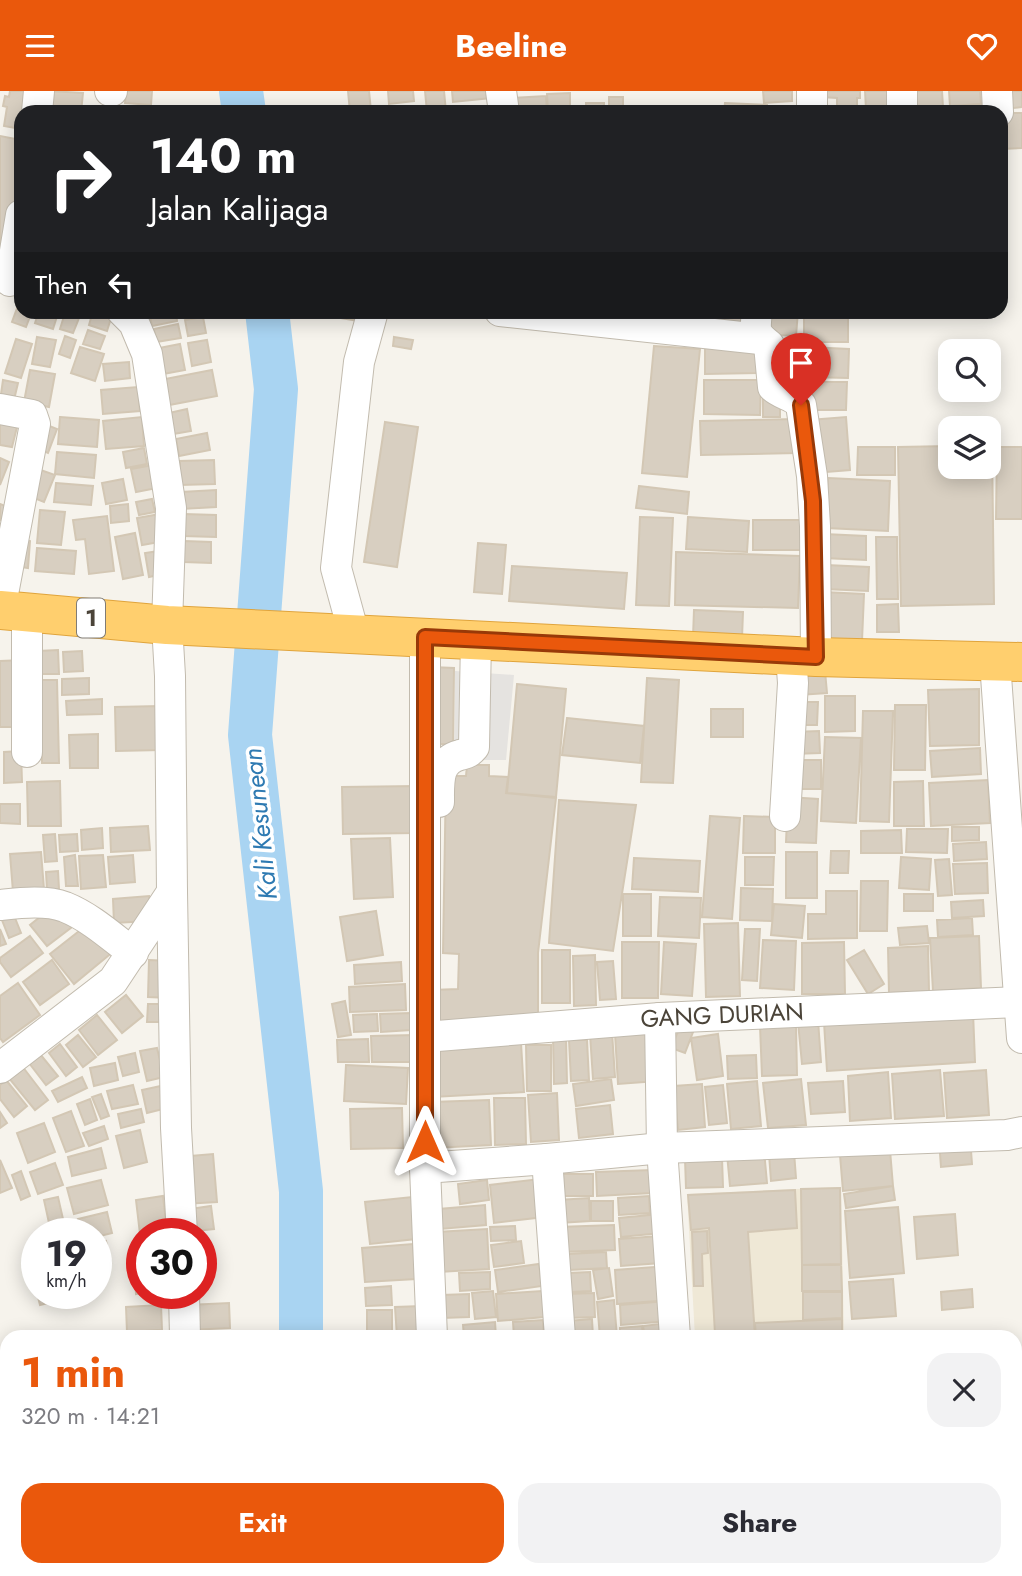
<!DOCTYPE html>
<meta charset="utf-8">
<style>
body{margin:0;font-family:Jost,sans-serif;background:#f2f2f3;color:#2b2b33;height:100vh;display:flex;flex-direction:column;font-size:26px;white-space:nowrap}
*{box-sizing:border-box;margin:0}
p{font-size:23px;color:#7c7c81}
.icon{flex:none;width:38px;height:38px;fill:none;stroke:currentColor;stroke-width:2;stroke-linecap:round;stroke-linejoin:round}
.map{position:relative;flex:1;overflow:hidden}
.panel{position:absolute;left:0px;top:1239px;width:1022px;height:247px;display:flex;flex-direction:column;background:#fff;border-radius:21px 21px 0 0;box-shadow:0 4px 18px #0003}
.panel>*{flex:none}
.guide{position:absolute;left:14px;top:14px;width:994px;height:214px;border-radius:21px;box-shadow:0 4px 18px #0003;background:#202124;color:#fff;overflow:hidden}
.fabs{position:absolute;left:938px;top:248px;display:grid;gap:14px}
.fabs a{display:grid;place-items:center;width:63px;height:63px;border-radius:14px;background:#fff;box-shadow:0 4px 18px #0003;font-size:35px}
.speed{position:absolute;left:21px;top:1127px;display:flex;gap:14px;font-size:35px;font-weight:700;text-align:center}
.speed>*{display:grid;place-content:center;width:91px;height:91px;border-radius:50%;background:#fff;box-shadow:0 4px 18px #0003;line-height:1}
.speed small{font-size:18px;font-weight:400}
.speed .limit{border:10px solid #d22;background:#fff;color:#111}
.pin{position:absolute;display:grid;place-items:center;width:60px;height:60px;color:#fff;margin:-72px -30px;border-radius:50% 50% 50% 0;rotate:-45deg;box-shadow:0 0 7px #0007}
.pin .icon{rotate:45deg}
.me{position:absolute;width:77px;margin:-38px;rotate:0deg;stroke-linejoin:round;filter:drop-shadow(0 0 5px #0008)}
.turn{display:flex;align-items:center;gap:24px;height:147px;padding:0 21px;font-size:32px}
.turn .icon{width:91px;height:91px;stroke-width:2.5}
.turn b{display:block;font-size:49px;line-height:60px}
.then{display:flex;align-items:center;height:66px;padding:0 21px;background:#0003;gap:14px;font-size:26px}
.round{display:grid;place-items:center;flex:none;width:74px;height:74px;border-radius:21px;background:#f2f2f3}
.head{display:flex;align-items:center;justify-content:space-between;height:119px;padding:0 21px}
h1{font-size:42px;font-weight:700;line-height:52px;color:#ea580c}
.cta{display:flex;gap:14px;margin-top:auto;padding:14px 21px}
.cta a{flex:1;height:80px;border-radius:21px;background:#ea580c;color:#fff;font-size:28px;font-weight:700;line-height:80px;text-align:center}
.cta a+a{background:#f2f2f3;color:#2b2b33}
header{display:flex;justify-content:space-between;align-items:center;height:91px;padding:0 21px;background:#ea580c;color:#fff;font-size:32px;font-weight:700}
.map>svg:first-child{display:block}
.education{fill:#efe8d6}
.parking{fill:#e5e3e0}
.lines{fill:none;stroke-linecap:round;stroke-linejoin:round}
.river{stroke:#a9d4f2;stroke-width:44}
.building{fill:#d8cfc1;stroke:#d3c7b4;stroke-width:2}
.minor-casing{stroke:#c2bbae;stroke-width:32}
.highway-casing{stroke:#e0a43c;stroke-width:40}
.minor{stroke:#fff;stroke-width:30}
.highway{stroke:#ffcf6e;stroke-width:38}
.route-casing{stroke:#983908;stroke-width:18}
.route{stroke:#ea580c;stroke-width:12}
.labels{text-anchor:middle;stroke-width:7;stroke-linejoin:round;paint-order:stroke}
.shield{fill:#fff;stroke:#817c74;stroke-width:2}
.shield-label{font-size:23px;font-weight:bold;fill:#4b4439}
.street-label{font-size:24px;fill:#4b4439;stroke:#fff}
.water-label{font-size:26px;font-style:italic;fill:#2e7ab2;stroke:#fff}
</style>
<header><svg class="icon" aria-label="menu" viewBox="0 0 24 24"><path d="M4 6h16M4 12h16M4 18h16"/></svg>Beeline<svg class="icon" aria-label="heart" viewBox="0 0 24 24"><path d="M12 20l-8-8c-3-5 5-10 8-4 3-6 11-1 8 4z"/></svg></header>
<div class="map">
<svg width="1022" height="1485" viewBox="0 0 1022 1485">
<rect width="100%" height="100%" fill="#f6f3ec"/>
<path class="education" d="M841 1096 844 1246H695L687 1103Z"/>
<path class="parking" d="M455 580 514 584 506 669H454Z"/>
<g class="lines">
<path class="river" d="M241 0 244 21
M267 220 276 298 250 644 301 1100V1246
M260 1485 262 1479"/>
</g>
<path class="building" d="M10 0H32L28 21H21V38L4 35 7 16 3 15 5 5 9 6Z
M50 0 83 2 81 21H48Z
M126 0H152L151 14 125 12Z
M348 0H369L371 20 350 21Z
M388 0H413L414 10 389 13Z
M425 0H444L446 21H427Z
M452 0H490L491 7 453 11Z
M763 0H792V10L764 12Z
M822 0H860V7H857V15H837V7L822 6Z
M865 0H899L900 16 866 18Z
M907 0H942L943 16 908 18Z
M949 0H980L981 13 950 15Z
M1003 0H1022V16L1004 18Z
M570 2V21H548L547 3Z
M546 5 547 21H513L512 7Z
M609 6H623V21H609Z
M586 12H604V21H586Z
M725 12 767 14V21H724Z
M627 16H663V21H627Z
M770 17 803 19V21H770Z
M818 18H856V21H818Z
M1001 22H1022V57L1002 58Z
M0 45 21 49V98L5 176 0 175Z
M19 212 21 213V220H32L26 236 12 231Z
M39 220 58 222 53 238 35 232Z
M93 220 111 227 107 240 89 234Z
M149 220H176L177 230 152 235Z
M341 220H367L365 231 340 227Z
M675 220H712L710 235 674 232Z
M714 220H755L753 237 713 233Z
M762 220H798L796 245 761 243Z
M804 220H848V251H804Z
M65 222 79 227 73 242 60 238Z
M203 226 206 242 188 245 185 229Z
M178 233 181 247 156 251 154 238Z
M88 239 105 245 100 258 83 253Z
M65 245 76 249 70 267 59 263Z
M37 246 56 249 50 276 32 273Z
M394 246 413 249 411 258 393 255Z
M16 248 32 253 21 287 5 282Z
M796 248V262H771V249Z
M207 249 211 271 192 275 188 252Z
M180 253 185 279 163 283 159 257Z
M654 255 700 258 687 386 642 382Z
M705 255H758V282L705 283Z
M80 256 104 263 95 290 71 282Z
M808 256 849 258 848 287 807 286Z
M788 264H804L805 284 789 285Z
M129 271 130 287 105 290 103 273Z
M30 279 55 283 49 316 24 311Z
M212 279 217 305 164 315 160 289Z
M3 289 18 292 13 313 0 310Z
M704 289H761L760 324 704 323Z
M805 291H847L846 319H805Z
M138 296 140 320 103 323 101 299Z
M763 304H780V326H763Z
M187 318 191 340 173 343 169 322Z
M0 324 19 328 12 356 0 354Z
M60 326 99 329 97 356 58 353Z
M142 326 144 355 106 358 103 330Z
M846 326 850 379 814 382 810 329Z
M797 328V362L701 364 700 330Z
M385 331 418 336 397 476 364 471Z
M42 332 57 338 48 362 32 355Z
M207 342 210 359 179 365 176 348Z
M989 354H992L994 513 901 515 898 356 950 355V376H989Z
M858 356H895V384H857Z
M997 356H1022V428H996Z
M144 357 147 373 126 377 123 361Z
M57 361 96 364 94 387 55 383Z
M0 367 9 371 0 394Z
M214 369 215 393 180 394V370Z
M153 374 157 397 136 401 131 378Z
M35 377 55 384 44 411 24 403Z
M828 387 890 390 888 440 826 437Z
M123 388 127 409 106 413 102 392Z
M56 392 93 395 91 414 54 411Z
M639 395 689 401 687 423 636 417Z
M216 399V416L181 418V401Z
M152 408 155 421 139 424 136 411Z
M0 413 15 419 10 433 0 429Z
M128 413 129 430 111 432 110 415Z
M40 419 65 421 61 454 37 452Z
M160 423 165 450 142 454 137 427Z
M184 423 216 424V446L183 445Z
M107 425 114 480 89 483 85 448 76 449 73 429Z
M640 426 673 427 669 515 636 514Z
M688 426 749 430 747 461 686 458Z
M753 429H801V459H753Z
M135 442 143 484 123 488 115 446Z
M824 443 866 445V469L823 467Z
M876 446H897L898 508H877Z
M18 448 30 450 28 477 15 475Z
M184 450 211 451V472L184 471Z
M478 452 506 454 502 503 474 501Z
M37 457 76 460 74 483 35 480Z
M159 460 163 483 149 486 145 462Z
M676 461 800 465 798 517 675 514Z
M826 474 869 476 868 500 825 498Z
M512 475 627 482 624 518 509 510Z
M823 501 864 503 862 550 821 549Z
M898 513 899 541H877V514Z
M694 519 743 521 742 547 693 546Z
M58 559 59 583H38V560Z
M82 560 83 580 64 581 63 561Z
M23 569 25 636H0V570Z
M431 576 454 577 453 653H431Z
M825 580 827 602 799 604 798 582Z
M89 587V603L62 604V588Z
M647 587 679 589 673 692 641 691Z
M40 589H57L59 672H42Z
M517 593 566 598 556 706 507 702Z
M979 598V654L930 655 928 599Z
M825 605H855V640L825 641Z
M102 608V623L67 624 66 610Z
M794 611H818L817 634H793Z
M895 614H926L925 679H894Z
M160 615 161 659 116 660 115 616Z
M711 618H743V646H711Z
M863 620H893L889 731 860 730Z
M567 627 644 635 640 672 562 664Z
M819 640 820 662 793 663 792 641Z
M98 643V677H70L69 644Z
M825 646 861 647 856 732 821 730Z
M980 657 981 683 932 686 930 660Z
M21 660 22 691 4 692V661Z
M792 669H821V698H792Z
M467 674H489V685L508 686 506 702 556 707 538 862V925L441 930 434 924 433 899 458 898 459 863 443 862 446 685H466Z
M988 689 990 732 931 735 929 692Z
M60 690 61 735H28L27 691Z
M923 690 924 735H894V691Z
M416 695V742L343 743 342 696Z
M788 706 818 708 816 752 786 751Z
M559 709 636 714 613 860 549 852Z
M0 713H20V733L0 732Z
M710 725 740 727 732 828 702 826Z
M744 725 775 726V762H743Z
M148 735 150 759 111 761 110 737Z
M952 736H979V749L952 750Z
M102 737 103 757 82 759 81 739Z
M907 738H948L947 762 906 761Z
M901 739 902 762H861V740Z
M55 743 57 770 45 771 43 744Z
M77 743 78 760 60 761 59 744Z
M390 747 393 806 354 808 351 748Z
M986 751 987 768 954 770 953 753Z
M831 760H849L848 782H830Z
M41 761 44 798 13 801 10 763Z
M786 761H817V807H786Z
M75 764 78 795H66L64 766Z
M103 764 106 796 81 798 79 765Z
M133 764 135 791 110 793 108 766Z
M745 766H774L773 794H745Z
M901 766 931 768 929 799 899 797Z
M634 767 700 770 698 801 632 798Z
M949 768 952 804 938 805 935 769Z
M987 772 988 802 955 803 953 773Z
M58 780 59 798 47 799 46 781Z
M861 790H888L887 840H860Z
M741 797 773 798 772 830 740 829Z
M826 800H857V847L808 848V823H826Z
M623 803H651V845H623Z
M904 803H933V820H904Z
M149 805 150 830 114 832 113 808Z
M660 806 701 807 699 847 658 845Z
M983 809 984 825 952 827 951 811Z
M774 813 805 815 802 847 771 844Z
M55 814 72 836 47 855 30 834Z
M11 817 21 842 9 847 0 824Z
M376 820 383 864 347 870 340 826Z
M972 827 973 844 938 846 937 829Z
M738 832 740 905 706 906 704 833Z
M88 833 114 860 74 893 50 863Z
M927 835 929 852 900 854 898 837Z
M0 838 6 853 0 855Z
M745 838H760L757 890 742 889Z
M30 845 43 862 11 886 0 871V867Z
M979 845 981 897 933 900 930 847Z
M763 849 796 850 794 899 760 897Z
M622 851H659L658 907H622Z
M664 851 696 853 692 905 661 903Z
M844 851 845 903H802V852Z
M928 855 929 900 889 902 888 857Z
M542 859H570V912H542Z
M864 859 884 893 868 903 847 869Z
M595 864 596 914 574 915 573 865Z
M52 869 69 893 40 914 23 891Z
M149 869 170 870 169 907 148 906Z
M613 870 616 908 600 909 597 871Z
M401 871 402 890 355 893 354 874Z
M18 892 40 924 3 951 0 947V905Z
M405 893 406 919 350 921 349 896Z
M126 904 143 925 122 942 105 921Z
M345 910 351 944 338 946 332 913Z
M148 913H162V931H147Z
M973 921 975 971 827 980 824 931Z
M410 922 411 939 381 941 380 923Z
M377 923 378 940 354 941 353 924Z
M97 924 117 949 98 964 79 939Z
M818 929 821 971 802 973 798 931Z
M796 934 797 984 762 985 760 935Z
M680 936 693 941 685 962 671 957Z
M612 941 615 986 593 988 590 943Z
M654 941 657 990 618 993 615 943Z
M718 943 723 985 697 989 691 947Z
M78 944 96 966 83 976 66 954Z
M415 944V971H372L371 945Z
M566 946 567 992 554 993 553 947Z
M368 948 369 971H338L337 949Z
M569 949H587L589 989 571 990Z
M521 952 524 1001 433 1006 431 956Z
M60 953 77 976 66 985 49 962Z
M526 954H551V1000H527Z
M157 957 164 986 147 990 140 960Z
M135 962 139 981 123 985 118 966Z
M40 963 58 985 46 994 29 972Z
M756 964 757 987 728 988 727 965Z
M115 972 118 989 94 995 90 977Z
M346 974 408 977 406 1013 344 1010Z
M22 975 48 1009 35 1019 8 986Z
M940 979 944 1025 895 1028 892 983Z
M986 979 989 1024 947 1027 944 982Z
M888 981 891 1027 850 1030 848 985Z
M82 986 87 997 58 1011 52 1000Z
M611 988 614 1009 576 1015 573 993Z
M801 988 806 1034 768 1037 763 992Z
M6 989 27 1015 14 1026 0 1008V994Z
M757 990 761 1035 731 1038 727 993Z
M843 990 845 1021 811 1023 808 992Z
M170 993 175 1015 147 1022 142 999Z
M702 993 705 1036 678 1039 674 995Z
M133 994 138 1013 112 1018 107 1000Z
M723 994 727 1032 709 1034 705 996Z
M557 1002 559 1049 531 1051 528 1004Z
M101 1003 109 1025 101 1028 92 1006Z
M494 1007H525L526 1053 495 1054Z
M90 1008 97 1029 85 1034 77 1013Z
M489 1009 491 1054 433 1057 432 1011Z
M610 1014 613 1043 579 1047 576 1018Z
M402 1017 403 1057 351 1058 350 1018Z
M141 1018 144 1031 121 1037 118 1023Z
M71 1020 84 1055 66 1061 53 1027Z
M0 1021 7 1032 0 1037Z
M44 1032 55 1061 28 1072 17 1042Z
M104 1035 108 1048 89 1055 83 1042Z
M140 1039 147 1071 124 1077 116 1045Z
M970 1046 972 1073 941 1076 939 1049Z
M101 1057 106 1077 72 1085 68 1066Z
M764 1059 767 1092 730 1095 727 1063Z
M890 1059 893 1095 843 1100 840 1064Z
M794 1061 796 1087 771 1090 769 1063Z
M213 1063 217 1111 183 1113 179 1066Z
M722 1067 723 1096 686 1097 685 1068Z
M0 1069 12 1097 0 1102Z
M55 1072 63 1094 38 1103 30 1081Z
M652 1079V1102L597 1105 596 1081Z
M21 1080 30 1105 21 1109 12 1084Z
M556 1083H593V1105H556Z
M540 1088 544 1126 494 1132 490 1094Z
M101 1089 108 1114 74 1123 67 1097Z
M487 1089 489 1109 460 1113 458 1093Z
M893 1095 895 1109 846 1117 844 1103Z
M840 1097 841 1173 802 1174 801 1098Z
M795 1099 797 1137 748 1141 755 1246H696V1244L715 1243 709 1137 691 1139 688 1104Z
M163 1105 167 1140 140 1143 136 1109Z
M649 1105 650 1122 619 1124 618 1107Z
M58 1106 63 1128 49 1132 44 1109Z
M412 1106 416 1148 370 1153 365 1111Z
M589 1107 590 1130 559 1132 558 1109Z
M591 1110H613V1130H591Z
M485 1114 486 1134 440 1138 439 1118Z
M211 1115 214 1138 185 1141 183 1119Z
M898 1116 904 1182 850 1187 845 1120Z
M107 1121 112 1142 96 1146V1143H81L78 1128Z
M660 1123 661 1142 621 1146 619 1127Z
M955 1123 958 1164 917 1168 914 1126Z
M614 1134 615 1159 559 1161 558 1136Z
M69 1135 71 1143H55L54 1138Z
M515 1135 516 1149 491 1150 490 1136Z
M487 1138 489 1178 439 1181 437 1141Z
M707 1140 708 1162 702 1163 703 1195H694L692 1141Z
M659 1145 661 1172 621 1175 619 1148Z
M106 1150 111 1172 96 1176V1152Z
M521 1150 524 1172 494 1176 491 1154Z
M413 1153 416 1188 365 1191 362 1157Z
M606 1161 607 1177 569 1179 568 1163Z
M539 1173 542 1195 498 1201 495 1179Z
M802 1174H841L842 1200H802Z
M668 1175 671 1209 617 1213 615 1179Z
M609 1177 613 1205 598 1208 593 1179Z
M490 1181V1198L460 1200 459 1182Z
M590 1181 591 1200 571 1201 569 1182Z
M135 1184H142L143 1202 136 1203Z
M893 1188 896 1225 852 1228 849 1191Z
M391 1195 392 1214 366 1215 365 1197Z
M972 1198 973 1216 942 1219 941 1201Z
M493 1200 496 1226 475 1228 472 1202Z
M542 1200 544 1226 498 1230 496 1203Z
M803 1201H842V1227L803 1229Z
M37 1202H58L60 1209 40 1214Z
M594 1202 595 1226 568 1227 567 1203Z
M469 1203V1226L442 1227V1204Z
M614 1209 617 1246H600L597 1211Z
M667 1210 669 1230 621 1234 620 1214Z
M229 1212 230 1237 189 1239 188 1214Z
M161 1214 162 1239 127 1241 126 1216Z
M422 1215 423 1246H397L395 1216Z
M367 1219H392V1246H367Z
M592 1228 593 1246H569L567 1230Z
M842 1228V1246H756L755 1232Z
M543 1229 544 1246H514L513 1231Z
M495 1231 496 1246H464L463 1234Z
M667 1232 669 1246H645L643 1235Z
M642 1235 643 1246H620V1237Z
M1015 1355H1018L1019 1387H1015Z
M1015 1418H1022V1432H1015Z
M1015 1438H1022V1466H1015Z
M1015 1469H1022V1485H1004L1003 1479H1015Z
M539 1479H578L579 1485H539Z
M613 1479H635V1481H613Z
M642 1479H673L674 1485H642Z
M703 1479H722V1485H704Z
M728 1479H746V1485H728Z
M749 1479H775L776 1485H749Z
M781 1479H812V1485H781Z
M817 1479H847V1485H817Z
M903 1479H938L939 1485H903Z
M950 1479H984V1485H950Z
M700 1481 701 1485H676V1482Z"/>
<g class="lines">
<defs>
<g id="minor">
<path d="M110 0H112"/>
<path d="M501 0 504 21"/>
<path d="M902 0V21"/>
<path d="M997 0 998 21"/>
<path d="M37 21 39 0"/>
<path d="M812 21V0"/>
<path d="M10 190 21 124"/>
<path d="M500 220 760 248"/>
<path d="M757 220C755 240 754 242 769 254L773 296C782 304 795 305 801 314L812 385 815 435 816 566"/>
<path d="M0 318 32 324 35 333 0 519"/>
<path d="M27 520V661"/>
<path d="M354 543 336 477 359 271 373 220"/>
<path d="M425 546V1077L432 1246"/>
<path d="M995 571 1022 947"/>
<path d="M439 711C439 691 437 670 460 664 467 662 469 662 474 656L476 548"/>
<path d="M785 725 793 592 791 565"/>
<path d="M172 801 176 1037 182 1143"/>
<path d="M0 814C20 812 46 809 65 816 90 826 112 846 133 862"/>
<path d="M660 927 662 1057 675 1246"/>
<path id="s1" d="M425 946 660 927 1019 911"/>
<path d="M0 977 113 890 172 801 170 585 167 534 171 417 147 263 134 232 122 220"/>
<path d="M547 1068 560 1246"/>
<path d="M425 1077 547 1068 662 1057 1007 1044 1022 1041"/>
<path d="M184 1202 185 1246"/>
<path d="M1015 1279 1022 1278"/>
<path d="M423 1479 432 1485"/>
<path d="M898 1479V1485"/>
<path d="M351 1485 357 1479"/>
<path d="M520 1485V1479"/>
</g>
<path id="highway" d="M0 519 167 534 816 566 1022 571"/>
</defs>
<use href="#minor" class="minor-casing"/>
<use href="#highway" class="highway-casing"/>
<use href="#minor" class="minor"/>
<use href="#highway" class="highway"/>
</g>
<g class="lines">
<defs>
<path id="route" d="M425 1051V546L816 566 813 410 801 314"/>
</defs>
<use href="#route" class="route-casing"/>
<use href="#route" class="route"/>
</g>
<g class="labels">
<rect class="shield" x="77" y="507.5" width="28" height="39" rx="5"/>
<g class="shield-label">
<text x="91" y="535">1</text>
</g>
<g class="street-label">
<text dy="8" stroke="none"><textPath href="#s1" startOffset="298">GANG DURIAN</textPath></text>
</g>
<g class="water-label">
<text transform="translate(260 733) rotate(-96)" y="9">Kali Kesunean</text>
</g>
</g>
</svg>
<div class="fabs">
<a><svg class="icon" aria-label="search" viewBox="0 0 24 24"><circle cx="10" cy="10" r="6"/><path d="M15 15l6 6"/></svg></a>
<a><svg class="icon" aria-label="layers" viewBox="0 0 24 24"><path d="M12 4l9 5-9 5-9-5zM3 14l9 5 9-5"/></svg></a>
</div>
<div class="speed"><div>19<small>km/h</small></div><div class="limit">30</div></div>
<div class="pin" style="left:801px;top:314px;background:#d93025"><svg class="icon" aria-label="arrive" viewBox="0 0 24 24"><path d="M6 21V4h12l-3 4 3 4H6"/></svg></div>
<svg class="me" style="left:425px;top:1051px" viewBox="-20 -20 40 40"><path d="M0-17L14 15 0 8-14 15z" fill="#ea580c" stroke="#fff" stroke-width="4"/></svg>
<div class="guide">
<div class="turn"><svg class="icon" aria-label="right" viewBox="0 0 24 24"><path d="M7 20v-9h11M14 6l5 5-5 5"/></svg><div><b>140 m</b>Jalan Kalijaga</div></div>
<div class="then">Then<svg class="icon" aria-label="left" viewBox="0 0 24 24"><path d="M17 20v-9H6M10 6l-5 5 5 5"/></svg></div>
</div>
<section class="panel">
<div class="head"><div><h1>1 min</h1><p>320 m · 14:21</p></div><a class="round"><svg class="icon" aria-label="close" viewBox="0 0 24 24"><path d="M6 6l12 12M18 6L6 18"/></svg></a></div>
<div class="cta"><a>Exit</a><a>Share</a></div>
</section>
</div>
